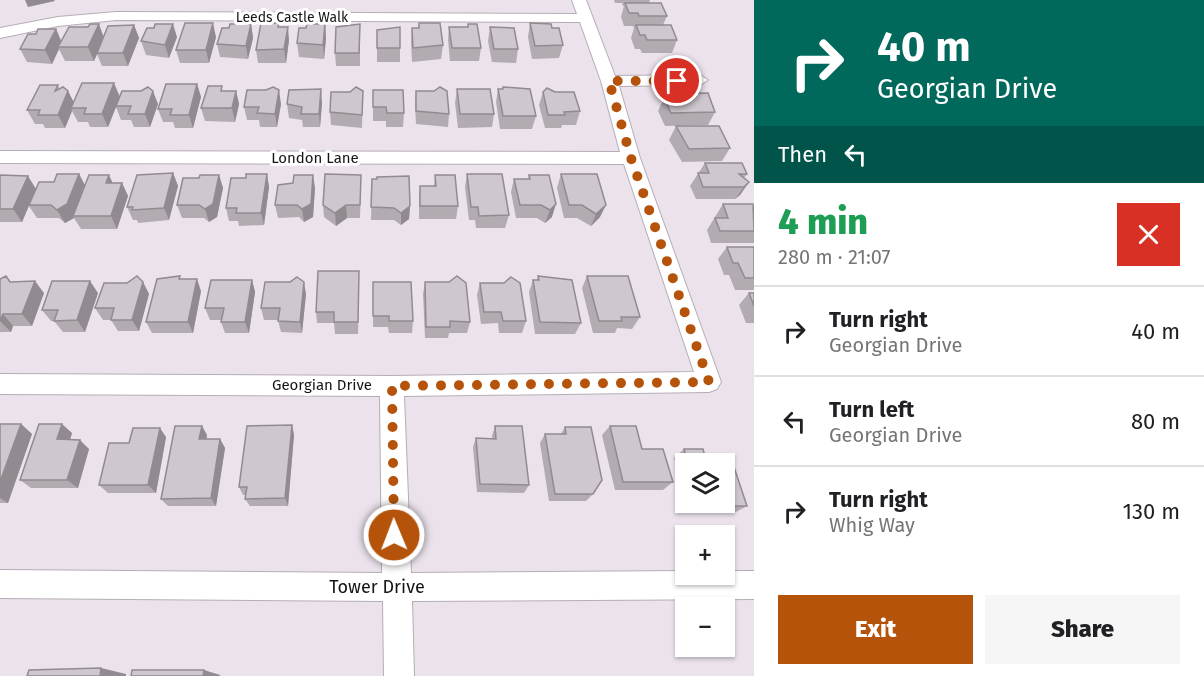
<!DOCTYPE html>
<meta charset="utf-8">
<style>
body{margin:0;font-family:"Fira Sans",sans-serif;background:#f6f6f6;color:#202124;height:100vh;display:flex;flex-direction:column;font-size:22px;white-space:nowrap}
*{box-sizing:border-box;margin:0}
p{font-size:20px;color:#757577}
.icon{flex:none;width:33px;height:33px;fill:none;stroke:currentColor;stroke-width:2;stroke-linecap:round;stroke-linejoin:round}
.map{position:relative;flex:1;overflow:hidden}
.drawer{display:flex;flex-direction:column;background:#fff;width:450px}
.drawer>*{flex:none}
.hud{background:#00695c;color:#fff;overflow:hidden}
.fabs{position:absolute;left:675px;top:453px;display:grid;gap:12px}
.fabs a{display:grid;place-items:center;width:60px;height:60px;border-radius:0px;background:#fff;box-shadow:0 2px 4px #0004;font-size:30px}
.pin{position:absolute;display:grid;place-items:center;width:51px;height:51px;color:#fff;margin:-26px;border:3px solid #fff;border-radius:50%;box-shadow:0 2px 6px #0007}
.me{position:absolute;width:66px;margin:-33px;rotate:359deg;stroke-linejoin:round;filter:drop-shadow(0 0 4px #0008)}
.turn{display:flex;align-items:center;gap:21px;height:126px;padding:0 24px;font-size:27px}
.turn .icon{width:78px;height:78px;stroke-width:2.5}
.turn b{display:block;font-size:42px;line-height:51px}
.then{display:flex;align-items:center;height:57px;padding:0 24px;background:#0003;gap:12px;font-size:22px}
.round{display:grid;place-items:center;flex:none;width:63px;height:63px;border-radius:0px;background:#f6f6f6}
.summary{display:flex;align-items:center;justify-content:space-between;height:102px;padding:0 24px}
h1{font-size:36px;font-weight:800;line-height:45px;color:#1e9e55}
.cta{display:flex;gap:12px;margin-top:auto;padding:12px 24px}
.cta a{flex:1;height:69px;border-radius:0px;background:#b45309;color:#fff;font-size:24px;font-weight:800;line-height:69px;text-align:center}
.cta a+a{background:#f6f6f6;color:#202124}
ul{padding:0;list-style:none}
li{display:flex;align-items:center;gap:18px;height:90px;padding:0 24px;border-top:2px solid #e0e0e0}
li div{flex:1}
li b{display:block;font-size:22px}
li em{font-style:normal}
main{display:flex;flex:1;min-height:0}
.map>svg:first-child{display:block}
.lines{fill:none;stroke-linecap:round;stroke-linejoin:round}
.minor-casing{stroke:#b5aeb5;stroke-width:2}
.minor{fill:#fff;fill-rule:evenodd}
.wall{fill:#b2abb2}
.shaded-wall{fill:#918b91}
.building{fill:#cfc7cf;stroke:#918b91;stroke-width:1.5}
.route{stroke:#b45309;stroke-width:10;stroke-dasharray:0 18}
.labels{text-anchor:middle;stroke-width:6;stroke-linejoin:round;paint-order:stroke}
.far-street-label{font-size:14px;fill:#161316;stroke:#fff}
.street-label{font-size:15px;fill:#161316;stroke:#fff}
.near-street-label{font-size:18px;fill:#161316;stroke:#fff}
</style>
<main>
<div class="map">
<svg width="754" height="676" viewBox="0 0 754 676">
<rect width="100%" height="100%" fill="#ebe2eb"/>
<g class="lines">
<defs>
<path id="minor" d="M572 0H586L615 76 700 75 708 80 700 85 619 86 640 158 721 382 717 389 709 392 404 396 411 573 686 571V574H724V571H754V599L412 601 414 676H384L383 601 0 598V570L382 573 380 396 0 394V374L392 376 694 372 624 164 0 163V151L620 152 601 81 580 22 116 20 58 26 0 38V28L58 17 116 12 577 14Z"/>
</defs>
<use href="#minor" class="minor-casing"/>
<use href="#minor" class="minor"/>
</g>
<path class="wall" d="M614 0H650L649 3 667 16 663 25 677 40 672 53H642L640 49H635L631 38 634 28 633 26H624L621 17 624 6H623L622 3H615Z
M419 23 443 45 441 59 412 62 411 42 412 28H418Z
M530 23 552 28 563 45 559 58 532 59 528 37Z
M251 24 253 38 248 59 220 57 217 44 229 28Z
M325 24 326 38 324 59 299 57 297 43 306 28Z
M360 24V66H336L335 53Z
M468 24 481 48 479 61H450L448 40 449 27H467Z
M134 25 139 38 128 66H102L97 54 94 61H65L59 49 52 64 27 62 20 49 36 34 56 29 61 41 104 36Z
M279 27 289 40 286 63H258L256 50Z
M490 27 518 49 516 63 492 62 488 41Z
M154 28 177 37 169 58 146 55 141 41Z
M377 30 400 48V62H377Z
M216 37 209 63H180L176 50Z
M197 84 201 97 193 128H175L173 122H163L158 109Z
M58 85 59 88 68 91 74 103 120 96 158 104 150 127H134L131 120H121L116 107 108 127H90L88 122H78L72 111 65 128H45L43 124H35L27 110Z
M503 87 536 116 532 129H500L496 102 498 89H502Z
M457 89 494 114 492 127 458 128 455 103Z
M373 90 404 113 403 127H386V121H373Z
M224 91H236L239 104 235 122 205 121 201 108Z
M363 91 362 128 331 125 330 112Z
M416 91 449 114 448 127 416 124 415 104Z
M543 92 580 111 576 125H562L561 128H545L539 105Z
M672 94 715 112 708 125 665 126 658 111 664 98H670Z
M322 103 320 127H303L302 120 289 118 287 104Z
M281 104 277 127H260L259 120H247L244 107Z
M676 126 730 148 722 161 682 162 669 140Z
M705 163 747 174 744 178 749 182 740 195 735 199H696L690 186Z
M173 173 178 186 169 220 138 223 137 220H133L127 207Z
M79 174 85 186 113 183H122L128 196 117 229H81L74 218 65 223 59 218H37L29 206 22 222H0V175L36 189Z
M267 174 269 187 264 225 239 226 238 221H229L226 208 246 178Z
M467 174 509 215 505 228H476L475 220H469L465 187Z
M561 174 600 217 591 226 577 218H564L557 188Z
M219 175 223 188 217 217 209 222 204 218H182L177 205 199 178Z
M435 175 458 206 456 219H419V199L420 186H434Z
M529 175H549L552 217 545 223 537 218H516L511 192 514 179H528Z
M372 179 410 206 409 219 401 225 394 220H371Z
M315 188 313 217 304 222 299 217 278 218 275 205Z
M361 188 360 218H347L336 226 324 217 323 205Z
M723 204 754 206V243H711L707 230Z
M727 247H754V290H735L729 275H724L718 259Z
M538 276 581 323 575 334H535L529 292 533 280H537Z
M587 276 640 317 632 329 617 328 615 333H593L582 288Z
M0 279 11 282 44 293 32 326H13L11 332H0Z
M181 279 201 291 193 333H152L146 322Z
M252 280 255 292 249 333H225L221 322V320H210L205 308Z
M143 282 149 294 139 331H118L111 320H103L95 308 127 283Z
M373 282 413 321 412 333H389L388 327H373Z
M425 282 470 322 467 333H449L448 338H425L423 294Z
M359 283 358 334H335L334 323H317L316 312Z
M480 283 526 321 522 333H499L498 323 481 324 477 295Z
M98 293 85 332H63L54 321H51L42 310Z
M749 293H754V323H746L739 305Z
M306 294 302 333 281 332 278 320H264L261 308Z
M0 424H21L32 434 8 503H0Z
M292 425 294 435 288 506H250L245 499 246 495H243L239 487Z
M495 426 529 485 524 493 477 492 473 447 476 438 492 439V436Z
M610 426 642 449 673 482 663 490H615L602 435Z
M565 427 593 494 586 501H549L540 443 545 434H561Z
M72 433 70 440 89 449 78 488H31L20 480Z
M207 435 206 439H220L225 448 216 506H168L161 499Z
M166 437 156 493H108L99 485 129 443Z
M684 449 707 464H686V501L674 458Z
M686 502H724L747 506 734 513H689Z"/>
<path class="shaded-wall" d="M25 0H54L55 1 28 7Z
M213 23 216 37 209 63 206 50Z
M99 24 104 38 94 61 88 47Z
M173 24 177 37 169 58 165 45Z
M251 24 253 38 248 59 246 46Z
M325 24 326 38 324 59 323 45Z
M134 25 139 38 128 66 123 53Z
M288 27 289 40 286 63 284 49Z
M56 29 62 43 58 47 59 49 52 64 45 50Z
M114 83 120 97 108 127 102 114Z
M197 84 201 97 193 128 189 115Z
M321 89 322 103 320 127 319 114Z
M279 90 281 104 277 127 275 114Z
M68 91 75 105 71 108 72 111 65 128 58 115Z
M153 91 158 104 150 127 145 114Z
M236 91 239 104 235 122 232 108Z
M173 173 178 186 169 220 164 208Z
M79 174 86 187 73 216 74 218 65 223 57 210Z
M267 174 269 187 264 225 261 213Z
M109 175 115 188 106 183Z
M219 175 223 188 217 217 209 222 205 209Z
M313 175 315 188 313 217 304 222 302 209Z
M28 176 36 189 22 222 13 209Z
M749 182 740 195 735 199 744 187Z
M122 183 128 196 117 229 111 216Z
M556 204 552 217 545 223 550 210Z
M346 205 347 218 336 226 335 213Z
M606 205 600 217 591 226 596 214Z
M410 206 409 219 401 225V213Z
M197 279 201 291 193 333 188 322Z
M252 280 255 292 249 333 245 322Z
M35 281 44 293 32 326 22 314Z
M90 281 98 293 85 332 77 320Z
M143 282 149 294 139 331 132 320Z
M304 282 306 294 302 333 300 322Z
M3 314 13 326 11 332 0 321Z
M21 424 32 434 8 503 0 498V482Z
M62 424 72 433 67 449 57 439Z
M292 425 294 435 288 506 285 498Z
M202 426 207 435 205 448 199 439Z
M160 428 166 437 156 493 148 485Z
M220 439 225 448 216 506 211 498Z
M80 440 89 449 78 488 67 480Z
M101 668 126 674V676H100Z
M204 670 220 675V676H203Z"/>
<path class="building" d="M625 3H661L667 16H639L638 13H629Z
M185 23H213L206 50H176Z
M261 23H279L278 27H288L284 49 256 50Z
M419 23H440L443 45 413 48 412 28H419Z
M530 23 551 24 552 28H559L563 45 535 46Z
M90 24H99L88 47H58L69 27H88Z
M155 24H173L165 45 141 41 147 28H154Z
M230 24H251L246 46 217 44 222 28H229Z
M307 24H325L323 45 297 43 299 28H306Z
M360 24 359 53H335L336 27Z
M468 24H477L481 48H452L449 27H468Z
M134 25 123 53H97L108 26Z
M636 25H671L677 40H647L645 35H640Z
M400 27V48H377V30Z
M490 27 514 28 518 49H494Z
M38 29H56L45 50 20 49 28 34H36Z
M82 83H114L102 114H84L86 108H71Z
M166 84H197L189 115H170L172 109H158Z
M40 85H58L55 91 63 87 68 91 58 115H38L40 110H27Z
M208 86H222L221 91H236L232 108H201Z
M148 87 153 91 145 114H128L131 106H116L122 91H141Z
M273 87 279 90 275 114 257 113 259 107H244L247 90H266Z
M356 87 363 91 362 115 330 112 331 92H350Z
M440 87 447 91 449 114 416 111V91H434Z
M503 87 530 89 536 116H503L498 89H503Z
M547 88 555 92H574L580 111 564 112 565 115H548L543 92Z
M321 89 319 114H301L302 107 287 104 289 90Z
M457 89H490L494 114H460Z
M373 90H403L404 113H387L386 107H373Z
M708 93 715 112 671 113 664 98H674L672 94Z
M676 126H719L730 148 689 149Z
M705 163H742L747 174H739L749 182 744 187H703L698 173H709Z
M173 173 164 208 132 210 133 207H127L137 175Z
M57 174H79L67 204 57 210 51 205H29L39 182H54Z
M246 174H267L261 213H236L237 208H226L231 178H246Z
M325 174 361 175 360 205H346L335 213 323 205Z
M467 174H502L509 215 479 216 478 207H471Z
M561 174H597L606 205 596 214 582 205H569Z
M0 175 28 176 13 209H0Z
M89 175H109L106 183H122L111 216H73Z
M200 175H219L213 204 205 209 199 205H177L183 178H199Z
M294 175H313L311 204 302 209 297 205H275L278 185 293 183Z
M435 175H455L458 206H420V186H436Z
M529 175H549L556 204 550 210 541 205H520L514 179H530Z
M409 176 410 206 401 213 394 208 371 207 372 179H377V177Z
M723 204H753L754 231H720L715 218H728Z
M727 247H754V278H745L738 263H733Z
M318 271H359L358 322H334V312H316Z
M6 276 10 282 35 281 22 314H3L0 321V279Z
M137 276 143 282 132 320H111L114 308H95L104 283H127Z
M180 276 179 279H197L188 322H146L157 279Z
M457 276 466 283 470 322 450 321V327H426L425 282H449Z
M538 276 572 280 581 323 540 322 533 280H539Z
M587 276H628L640 317H621L622 321H599Z
M297 277 304 282 300 322 278 321 280 308H261L265 282H290Z
M511 277 520 283 526 321H503L501 312H484L480 283H504Z
M211 280H252L245 322H221L224 308H205Z
M52 281H90L77 320 54 321 58 310H42Z
M373 282H411L413 321H389V316H373Z
M749 293H754V306Z
M0 424H21L0 482Z
M39 424H62L57 439 80 440 67 480H20Z
M292 425 285 498 245 499 247 487H239L247 426Z
M175 426H202L199 439H220L211 498 161 499Z
M495 426H522L529 485 480 484 476 438 496 439Z
M610 426H636L642 449H663L673 482H623Z
M565 427H591L602 480 593 494H555L545 434H566Z
M133 428H160L148 485H99L109 443H129Z
M684 449H703L707 464H688Z
M724 464H733L747 506H699V502H724Z
M101 668 100 676H27L29 670Z
M132 670H204L203 676H131Z"/>
<g class="lines">
<path class="route" d="M394 535 392 386 709 382 631 158 609 81H677"/>
</g>
<g class="labels">
<g class="far-street-label">
<text x="292" y="22">Leeds Castle Walk</text>
</g>
<g class="street-label">
<text x="315" y="163">London Lane</text>
<text x="322" y="390">Georgian Drive</text>
</g>
<g class="near-street-label">
<text x="377" y="593">Tower Drive</text>
</g>
</g>
</svg>
<div class="fabs">
<a><svg class="icon" aria-label="layers" viewBox="0 0 24 24"><path d="M12 4l9 5-9 5-9-5zM3 14l9 5 9-5"/></svg></a>
<a>+</a>
<a>−</a>
</div>
<div class="pin" style="left:677px;top:81px;background:#d93025"><svg class="icon" aria-label="arrive" viewBox="0 0 24 24"><path d="M6 21V4h12l-3 4 3 4H6"/></svg></div>
<svg class="me" style="left:394px;top:535px" viewBox="-20 -20 40 40"><circle r="17" fill="#b45309" stroke="#fff" stroke-width="3"/><path d="M0-11L8 9 0 5-8 9z" fill="#fff"/></svg>
</div>
<section class="drawer">
<div class="hud">
<div class="turn"><svg class="icon" aria-label="right" viewBox="0 0 24 24"><path d="M7 20v-9h11M14 6l5 5-5 5"/></svg><div><b>40 m</b>Georgian Drive</div></div>
<div class="then">Then<svg class="icon" aria-label="left" viewBox="0 0 24 24"><path d="M17 20v-9H6M10 6l-5 5 5 5"/></svg></div>
</div>
<div class="summary"><div><h1>4 min</h1><p>280 m · 21:07</p></div><a class="round" style="background:#d93025;color:#fff"><svg class="icon" aria-label="close" viewBox="0 0 24 24"><path d="M6 6l12 12M18 6L6 18"/></svg></a></div>
<ul>
<li><svg class="icon" aria-label="right" viewBox="0 0 24 24"><path d="M7 20v-9h11M14 6l5 5-5 5"/></svg><div><b>Turn right</b><p>Georgian Drive</p></div><em>40 m</em></li>
<li><svg class="icon" aria-label="left" viewBox="0 0 24 24"><path d="M17 20v-9H6M10 6l-5 5 5 5"/></svg><div><b>Turn left</b><p>Georgian Drive</p></div><em>80 m</em></li>
<li><svg class="icon" aria-label="right" viewBox="0 0 24 24"><path d="M7 20v-9h11M14 6l5 5-5 5"/></svg><div><b>Turn right</b><p>Whig Way</p></div><em>130 m</em></li>
</ul>
<div class="cta"><a>Exit</a><a>Share</a></div>
</section>
</main>
